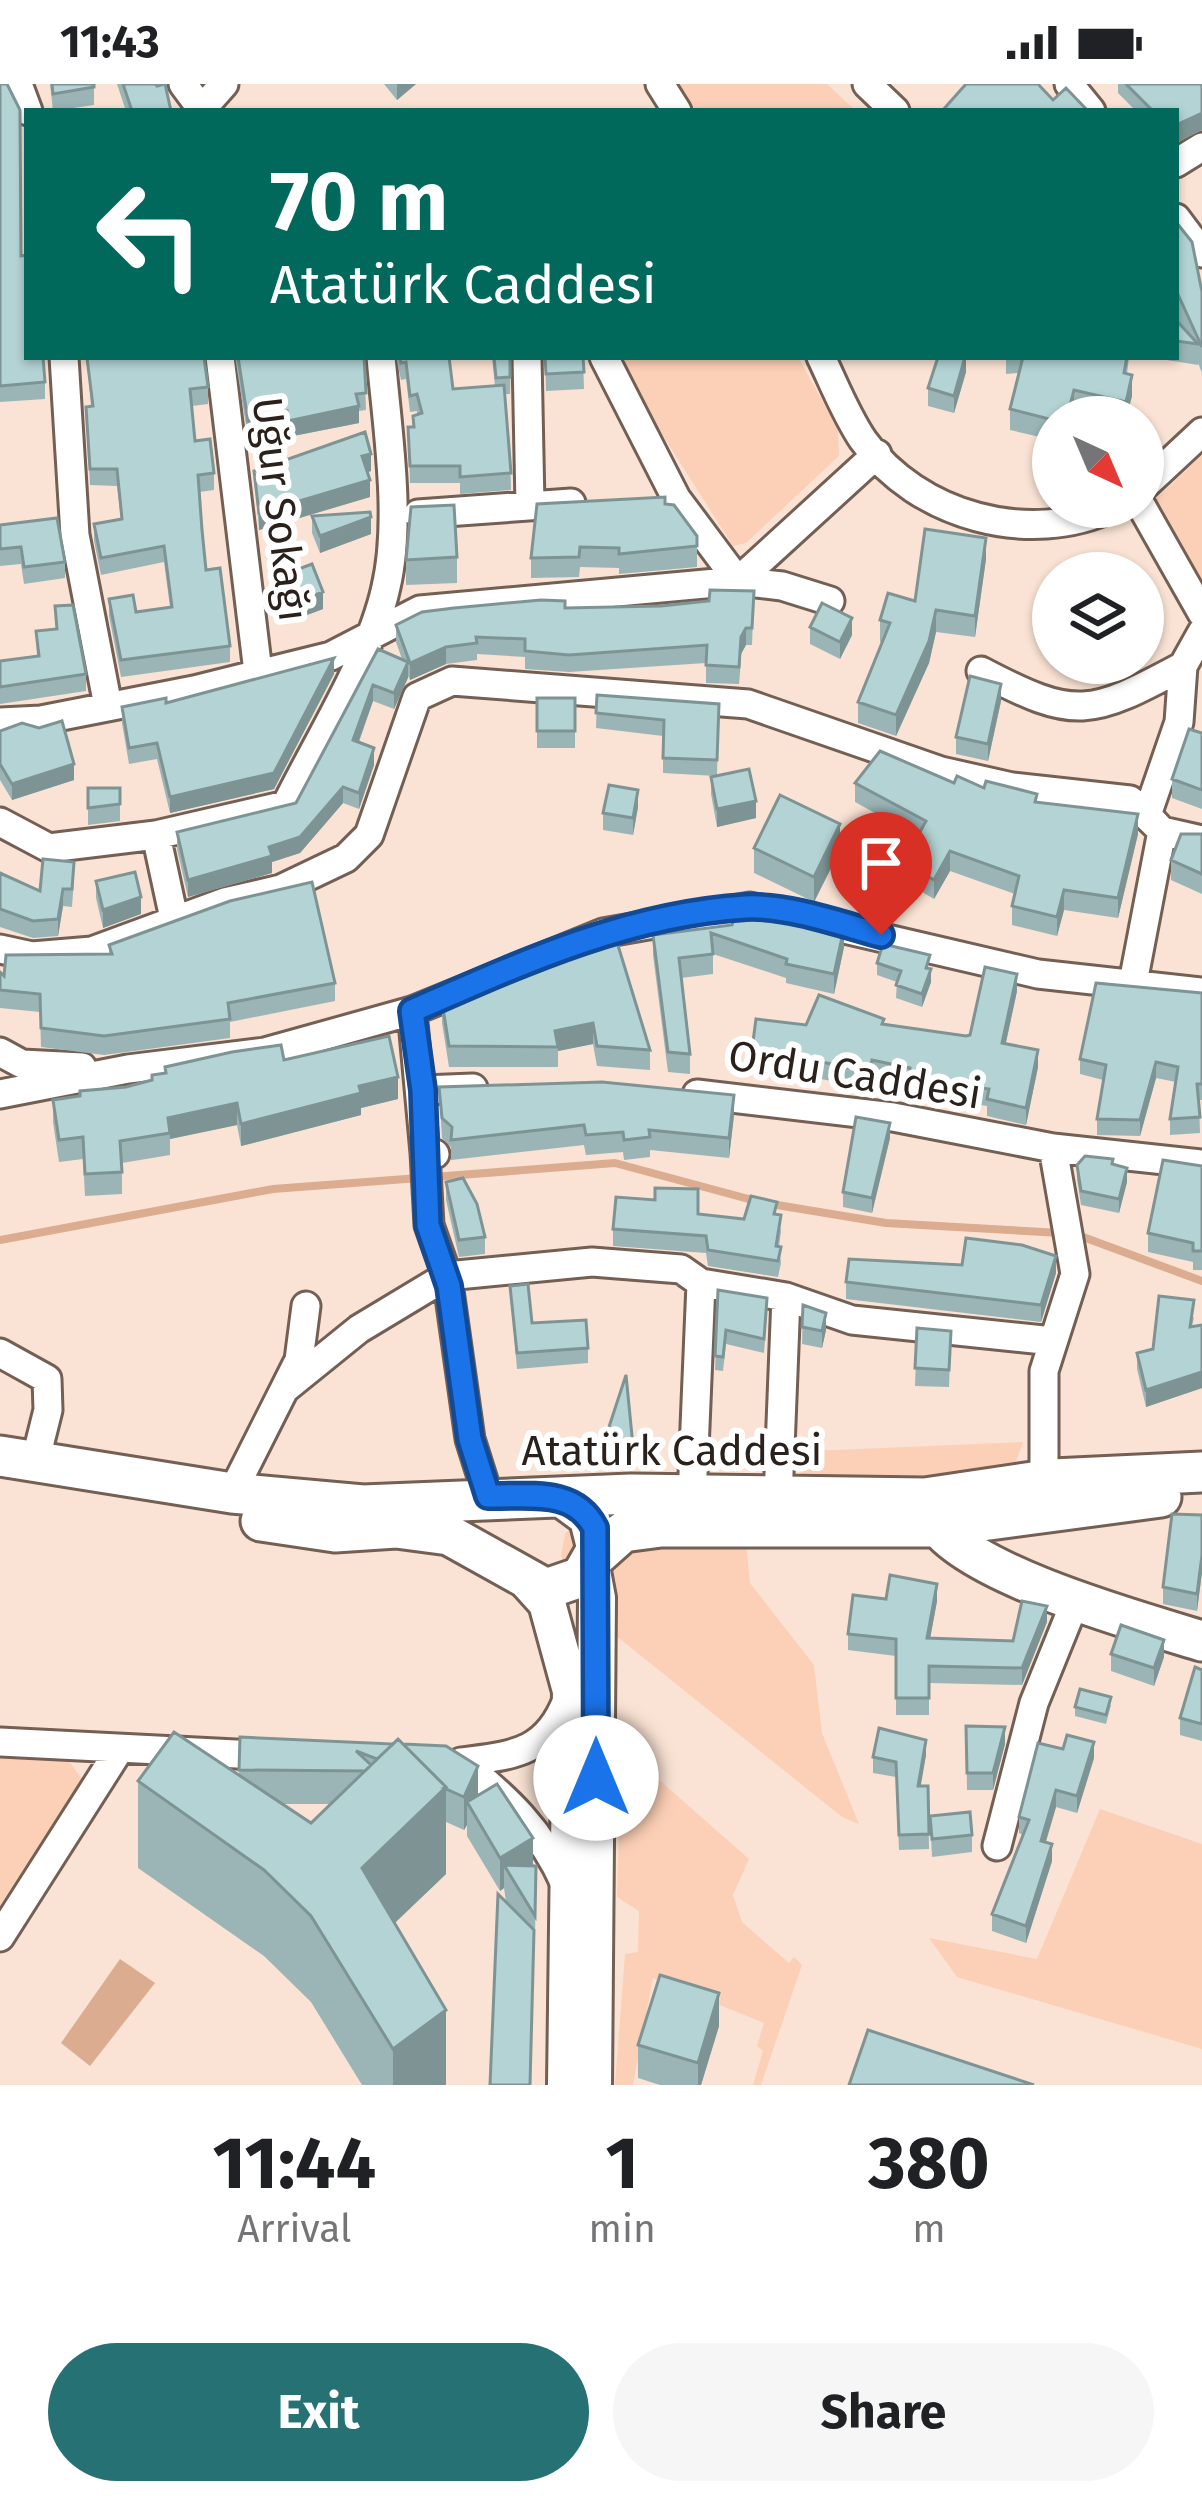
<!DOCTYPE html>
<meta charset="utf-8">
<style>
body{margin:0;font-family:"Fira Sans",sans-serif;background:#f6f6f6;color:#202124;height:100vh;display:flex;flex-direction:column;font-size:45px;white-space:nowrap}
*{box-sizing:border-box;margin:0}
p{font-size:39px;color:#757577}
.icon{flex:none;width:66px;height:66px;fill:none;stroke:currentColor;stroke-width:2;stroke-linecap:round;stroke-linejoin:round}
.map{position:relative;height:2001px;overflow:hidden}
.side{display:flex;flex-direction:column;background:#fff;flex:1}
.side>*{flex:none}
.guide{position:absolute;left:24px;top:24px;width:1155px;height:252px;border-radius:0px;box-shadow:0 3px 9px #0004;background:#00695c;color:#fff;overflow:hidden}
.needle{width:78px;rotate:136deg}
.fabs{position:absolute;left:1032px;top:312px;display:grid;gap:24px}
.fabs a{display:grid;place-items:center;width:132px;height:132px;border-radius:50%;background:#fff;box-shadow:0 3px 9px #0004;font-size:60px}
.pin{position:absolute;display:grid;place-items:center;width:102px;height:102px;color:#fff;margin:-123px -51px;border-radius:50% 50% 50% 0;rotate:-45deg;box-shadow:0 0 12px #0007}
.pin .icon{rotate:45deg}
.me{position:absolute;width:132px;margin:-66px;rotate:0deg;stroke-linejoin:round;filter:drop-shadow(0 0 9px #0008)}
.turn{display:flex;align-items:center;gap:42px;height:252px;padding:0 48px;font-size:54px}
.turn .icon{width:156px;height:156px;stroke-width:2.5}
.turn b{display:block;font-size:84px;line-height:102px}
.eta{display:flex;justify-content:space-evenly;align-items:center;height:204px;text-align:center}
.eta b{font-size:72px;font-weight:700;line-height:84px}
.button{display:flex;gap:24px;margin-top:auto;padding:24px 48px}
.button a{flex:1;height:138px;border-radius:72px;background:#267174;color:#fff;font-size:48px;font-weight:700;line-height:138px;text-align:center}
.button a+a{background:#f6f6f6;color:#202124}
.status{display:flex;justify-content:space-between;align-items:center;height:84px;padding:0 60px;background:#fff;direction:ltr}
.status svg{height:33px;fill:currentColor}
.map>svg:first-child{display:block}
.green{fill:#fcd0b6}
.water{fill:#dbac8f}
.lines{fill:none;stroke-linecap:round;stroke-linejoin:round}
.stream{stroke:#dbac8f;stroke-width:8}
.minor-casing{stroke:#735f53;stroke-width:33}
.tertiary-casing{stroke:#735f53;stroke-width:42}
.secondary-casing{stroke:#735f53;stroke-width:45}
.minor{stroke:#fff;stroke-width:27}
.tertiary{stroke:#fff;stroke-width:36}
.secondary{stroke:#fff;stroke-width:39}
.wall{fill:#9bb5b6;fill-rule:evenodd}
.shaded-wall{fill:#7e9494}
.building{fill:#b4d3d4;stroke:#7e9494;stroke-width:3}
.route-casing{stroke:#114b97;stroke-width:30}
.route{stroke:#1a73e8;stroke-width:21}
.labels{text-anchor:middle;stroke-width:12;stroke-linejoin:round;paint-order:stroke}
.street-label{font-size:42px;fill:#2a211c;stroke:#fff}
</style>
<div class="status"><b>11:43</b><svg viewBox="0 0 49 12"><path d="M0 12V9h3v3zM5 12V6h3v6zM10 12V3h3v9zM15 12V0h3v12zM26 1h20v11H26zM47 4h2v5h-2z"/></svg></div>
<div class="map">
<svg width="1202" height="2001" viewBox="0 0 1202 2001">
<rect width="100%" height="100%" fill="#fae3d4"/>
<path class="green" d="M668 0H827L856 27H686Z
M613 273H798L838 345 839 372 746 459 733 462Z
M1202 371V503L1154 417Z
M1023 1358 1010 1395 810 1403 787 1368Z
M582 1433 745 1447 750 1499 814 1581 822 1649 859 1740 842 1733 595 1535 561 1472 565 1450Z
M0 1672 66 1673 82 1695 0 1821Z
M649 1687 749 1775 733 1811 742 1838 789 1879 794 1873 802 1881 761 2001H753L763 1967 757 1962 764 1939 653 1894 633 2001H615L625 1870 638 1868 639 1827 617 1813 620 1712 632 1689Z
M1100 1725 1202 1760V1965L957 1893 929 1854 1037 1875Z"/>
<path class="water" d="M120 1875 155 1899 90 1982 61 1959Z"/>
<g class="lines">
<path class="stream" d="M434 1093 615 1079 756 1117
M771 1120 886 1139 1060 1149
M1075 1150 1202 1197
M0 1156 273 1105 419 1094"/>
<defs>
<path id="minor" d="M18 0 28 27
M183 0 203 27
M660 0 677 27
M867 0 895 27
M1069 0 1091 27
M200 27 224 0
M1176 79 1202 63
M1176 134 1202 169
M64 273 75 451 108 622
M220 273 258 588
M527 273 530 421
M604 273 676 414 738 497 877 370
M821 273C834 300 846 331 863 356 917 432 1030 463 1113 423
M1143 403 1202 348
M1142 423 1202 529
M418 430 571 419
M981 587C1076 637 1090 632 1183 582
M0 638 41 636 194 606 331 572 420 526 738 497 782 502 830 517
M0 738 49 764 156 751 286 721C318 656 371 573 386 503 402 435 387 343 381 273
M156 751 175 839
M0 865 32 872 92 867 225 818 281 805 346 774 369 751 417 613 452 597 748 620 941 687 1012 703 1130 716 1162 747 1202 756
M1132 904 1162 747 1147 731 1179 638 1183 582 1202 548
M412 927 425 1069 435 1070
M0 968 22 980 82 983
M423 1006 473 1004
M0 1010 128 985 265 968 412 927 603 849 750 823 1038 890 1202 908
M697 1010 893 1033 1053 1064 1202 1080
M425 1069 429 1141 447 1192 470 1355 488 1412
M0 1269 47 1295 48 1326 35 1378
M286 1304 359 1245 447 1192 592 1178 681 1185 701 1199 786 1213 852 1236 1053 1257
M1044 1396V1287L1075 1190 1053 1064
M232 1409 299 1276 306 1222
M692 1414 701 1199
M778 1415 786 1213
M0 1658 277 1672
M997 1762 1034 1619 1075 1518
M565 1800C541 1746 507 1714 461 1678 513 1671 546 1670 567 1616
M0 1853 119 1666"/>
<path id="tertiary" d="M591 1482 597 1514 593 2001
M529 1499 547 1519 571 1607 566 2001"/>
<path id="secondary" d="M0 1372 232 1409 363 1421 631 1410 925 1414 1053 1395 1202 1388
M934 1436C962 1489 1143 1539 1202 1557
M261 1437 335 1448 396 1444 449 1451 546 1505 581 1493 597 1465 589 1433 563 1414
M595 1473 623 1448 661 1443H937L1161 1413"/>
</defs>
<use href="#minor" class="minor-casing"/>
<use href="#tertiary" class="tertiary-casing"/>
<use href="#secondary" class="secondary-casing"/>
<use href="#minor" class="minor"/>
<use href="#tertiary" class="tertiary"/>
<use href="#secondary" class="secondary"/>
</g>
<path class="wall" d="M0 0 21 172 45 298V315L0 318Z
M50 0H94V21L53 27Z
M117 0H155L171 27H126Z
M384 0H416L397 16Z
M1118 0H1202V46L1176 59V27H1136L1118 9Z
M1176 138 1202 208V289L1198 279V281L1148 273H1176V236L1180 241 1176 231Z
M235 273H364L366 326 359 327V339L288 353 287 344 248 354Z
M396 273H449L453 305 495 302 492 273H511L510 310H504L510 360 511 406 460 410V399H410L408 343H413V332L417 330V327L410 328 406 295 401 296Z
M545 273H583L584 305 546 307Z
M1006 273H1129L1127 290 1132 312 1127 333H1101L1074 327 1053 333V356L1010 346V325L1019 289 1006 290Z
M87 274 208 303V320L192 322 195 357 214 389V406L199 408 206 486 230 562V578L121 593 109 532V515L136 528 170 523 164 478 101 491 94 457V440L121 435 117 402 90 401 86 323 91 322Z
M966 288 954 329 928 322V304Z
M254 387H371L367 388 370 413 259 446Z
M665 420 697 452V483L619 490V484L580 483 579 493 531 494V474Z
M312 432 371 450 320 469 312 449Z
M0 441 65 478V494L24 500 21 480 0 482Z
M457 473V499L406 501V476Z
M986 475 975 553 936 548 929 579 896 652 858 639V618L882 558H880V536Z
M272 495 323 525 283 540 272 512Z
M754 507 752 561H746L741 570 739 600 706 599V579L569 588 525 585V573L477 570V576L446 580 410 596 408 592 394 625 373 617 359 658 374 681 359 725 343 719 300 769 272 778V789L188 813 177 765V748L296 719 378 565 402 575 396 558V541L565 524 661 522 709 517Z
M55 522 86 590V607L0 620V577L37 572 36 547 56 545Z
M810 543 852 551 840 575 810 560Z
M334 590 274 705 170 729 157 675 129 680 122 639V623L166 619Z
M597 611 719 620 717 691 756 734 717 743 711 710V693L716 692 663 689V652L596 644Z
M537 614H575V664H537Z
M1001 617 988 677 956 670V653Z
M0 647 74 696 12 716 0 696Z
M1202 649V725L1172 714V695Z
M855 699H954L984 704 1037 718 1138 750 1118 834 1064 826 1057 852 1012 841V822L1015 810 950 787 934 815 903 797V778L917 752 855 718Z
M88 704H120V737L88 741Z
M638 723 633 751 603 746V729Z
M1202 750V810L1171 796V776Z
M754 764 840 766 814 818 754 789Z
M0 789 40 807 74 795 72 823 63 822 58 852 33 854 0 843Z
M96 797 141 830 103 844 96 814Z
M732 841 844 863 834 910 786 899V894L713 870V890L681 894 690 970V990L668 988 653 871V851Z
M109 861 335 899V917L230 938V954L104 971 41 963 40 928 0 924V888L4 892 109 870Z
M545 871 650 966V986L597 982 593 960 558 967V983H449L442 939V918L545 879Z
M877 879 930 885 931 898 922 923 896 914 897 898 877 891Z
M1017 907 1006 959 1038 983 1026 1041 987 1032V1022L909 1010V1001L872 993 869 1004 752 982V965L806 941 884 940 966 952 970 951Z
M1202 909V1016H1199L1200 1049 1170 1051V1035L1176 998 1156 994 1140 1052 1097 1051V1035L1103 996 1080 990V975Z
M284 976 398 1015 361 1024V1031L241 1062 237 1041 170 1055V1071L122 1079V1110L85 1112 83 1075 59 1078 53 1038V1016L126 1003 152 996 165 989V983Z
M439 1003 734 1031 729 1074 650 1066V1073L624 1076 623 1068 586 1071 584 1061 451 1076V1063L442 1054Z
M890 1054 872 1129 843 1123V1108Z
M1113 1080 1127 1098 1119 1129 1081 1121 1077 1095V1081Z
M1202 1082V1186H1193V1178L1148 1168V1149Z
M446 1098 485 1153V1170L459 1173 446 1116Z
M655 1116 698 1130 744 1135 777 1130 781 1147 779 1163 781 1179 778 1193 708 1182 706 1169 613 1162V1145Z
M962 1181 1056 1189 1041 1238 846 1215V1198Z
M510 1202 532 1239 588 1264V1279L517 1285Z
M718 1206 767 1228 764 1269 726 1260 723 1287 715 1286Z
M803 1221 826 1246 822 1264 802 1260Z
M1194 1233 1192 1243 1202 1241V1304L1146 1323 1137 1285V1269L1153 1265Z
M917 1244 951 1247 949 1303 915 1302Z
M606 1352 633 1362V1379L606 1369Z
M1202 1431V1488L1197 1527 1163 1520V1503Z
M886 1515 937 1517 930 1555 1013 1557 1047 1538 1022 1601 929 1599V1631H896V1572L848 1566V1550Z
M1111 1570 1164 1573 1154 1602 1111 1587Z
M1202 1586V1657L1180 1651V1634Z
M1111 1621 1106 1640 1075 1632V1623Z
M966 1642 1005 1660 993 1706H967Z
M240 1653 403 1660 478 1712 533 1782 536 1816 530 2001H490L506 1818 504 1804 500 1807 467 1752V1741L464 1746 446 1738V1790L395 1839 446 2001H362L311 1918 264 1872 138 1784V1697L239 1692ZM281 1720H331L311 1739Z
M926 1671 920 1702H928L929 1765 899 1766 896 1693 873 1689V1673Z
M1094 1674 1077 1729 1056 1723 1046 1758 1052 1777 1026 1859 992 1847V1830L1023 1751 1019 1749V1733Z
M930 1732 972 1751V1768L932 1773Z
M719 1942 701 2001H660L638 1994V1961Z"/>
<path class="shaded-wall" d="M397 0H416L397 16Z
M1202 29V46L1176 59V41Z
M966 273V288L954 329V312Z
M1132 291V312L1126 333V318Z
M1074 306V327L1072 333H1067Z
M359 322V339L288 353V337Z
M287 327V344L248 354V337Z
M371 370V387L362 390V372Z
M370 396V413L259 446V429Z
M371 433V450L320 469V452Z
M986 454V475L975 553V532Z
M323 508V525L283 540V523Z
M936 526V548L929 579 896 652V631Z
M852 534V551L840 575V558Z
M746 544V561L741 570 739 600 741 553Z
M446 563V580L410 596V579Z
M334 574V590L274 705 170 729V713Z
M408 578V594L394 625V609Z
M1001 600V617L988 677V660Z
M373 601V617L353 673V656Z
M374 664V681L359 725V709Z
M74 680V696L12 716V700Z
M343 703V719L300 769 272 778V789L188 813V796L269 763Z
M638 706V723L633 751V734Z
M756 717V734L717 743V725Z
M1138 730V750L1118 834V814Z
M840 740V766L814 818V793Z
M950 767V787L934 815V796Z
M63 805V822L58 852V835Z
M1064 806V826L1057 852V833Z
M141 813V830L103 844V826Z
M844 844V863L834 910V890Z
M931 885V898L922 923V910Z
M1017 890V907L1002 976V959Z
M593 939V960L558 967 555 947Z
M1038 966V983L1026 1041V1024Z
M1156 978V994L1140 1052V1036Z
M398 993V1015L361 1024V1031L241 1062V1040L359 1002Z
M734 1011V1031L729 1074V1054Z
M237 1019V1041L170 1055 168 1034Z
M890 1039V1054L872 1129V1114Z
M1127 1084V1098L1119 1129V1115Z
M1056 1172V1189L1041 1238V1221Z
M826 1229V1246L822 1264V1247Z
M1202 1288V1304L1146 1323V1306Z
M1202 1471V1488L1197 1527V1510Z
M937 1500V1517L927 1571V1554Z
M1047 1522V1538L1022 1601V1584Z
M1164 1556V1573L1154 1602V1584Z
M1005 1643V1660L993 1706V1689Z
M926 1656V1671L918 1718V1702Z
M1094 1658V1674L1077 1729V1712Z
M478 1682V1715L467 1718V1741L464 1746V1713Z
M446 1703V1790L362 1870V1784Z
M1056 1706V1723L1041 1773V1757Z
M533 1754V1787L504 1781V1804L500 1807V1774Z
M1052 1760V1777L1026 1859V1842Z
M719 1909V1942L701 2001H698V1979Z
M446 1926V2001H393V1965Z"/>
<path class="building" d="M0 0H7L20 26 21 172 27 171V273H43L45 298 0 302Z
M52 0H94V3L53 10Z
M123 0H155L157 2 165 0 171 27H132Z
M966 0H1038L1053 16 1066 4 1088 27H942Z
M1126 0H1202V29L1176 41V27H1153Z
M1176 138 1192 158 1202 208V263L1176 206Z
M1176 236 1198 260 1176 257Z
M92 273H204L208 303 190 305 195 357 210 355 214 389 198 391 202 446 206 486 220 484 230 562 121 576 109 515 133 511 136 528 172 523 164 462 101 474 94 440 122 435 117 385H90L86 323 93 322 87 274Z
M238 273H364L366 309 356 310 359 322 288 337 287 327 248 337Z
M400 273H449L453 305 504 301 511 389 460 393V382H410L408 343H414L413 332 422 329 417 310 410 312 406 278 401 279Z
M494 273H510V293L496 294Z
M545 273H583L584 288 546 290Z
M938 273H965L954 312 928 304Z
M1023 273H1127L1124 289 1132 291 1126 318 1074 306 1067 333H1053V336L1010 325Z
M365 348 371 370 362 372 370 396 259 429 254 387Z
M665 413V420L674 421 697 452V462L619 470V464L580 463 579 473 531 474 537 420Z
M454 421 457 473 406 476 411 423Z
M370 428 371 433 320 452 312 432Z
M57 434 65 478 24 483 21 463 0 465V441Z
M925 445 986 454 975 532 936 526 929 557 896 631 858 618 890 539 880 536 888 509 915 517Z
M312 480 323 508 283 523 272 495Z
M710 506 754 507 752 544H746L741 553 739 583 706 581 707 561 569 571 525 567V555L476 553 477 559 446 563 410 579 396 541 422 528 454 524 541 516 565 517V524L661 522 709 517Z
M822 519 852 534 840 558 810 543Z
M73 521 86 590 0 603V577L39 572 36 547 57 545 55 522Z
M378 565 408 578 394 609 373 601 353 656 374 664 359 709 343 703 300 753 269 763 272 772 188 796 177 748 296 719Z
M334 574 274 689 170 713 157 659 129 664 122 623 166 614V619Z
M970 592 1001 600 988 660 956 653Z
M597 611 719 620 717 676 663 674 664 636 596 629Z
M537 614H575V647H537Z
M62 637 74 680 12 700 0 680V647L22 639 39 644Z
M1189 645 1202 649V706L1172 695Z
M880 667 954 699 957 692 984 704 986 697 1037 710 1035 718 1138 730 1118 814 1064 806 1057 833 1012 822 1019 792 950 767 934 796 903 778 926 737 855 699Z
M749 685 756 717 717 725 711 693Z
M609 701 638 706 633 734 603 729Z
M88 704H120V720L88 724Z
M780 711 840 740 814 793 754 764Z
M1181 750H1202V790L1171 776Z
M43 775 74 778 72 805H63L58 835 33 837 0 825V789L40 807Z
M135 788 141 813 103 826 96 797Z
M312 798 335 899 228 919 230 935 104 952 41 944 40 910 0 906V888L4 892 6 871 112 870 109 861 230 817Z
M750 822 844 844 834 890 786 880 787 875 711 849 713 870 679 874 690 970 668 968 653 851 732 841 738 824Z
M613 845 650 966 597 962 593 939 555 947 558 963 449 962 442 918 511 885 548 879 545 871Z
M883 860 930 871 926 884 931 885 922 910 896 901 901 887 877 879Z
M985 883 1017 890 1002 959 1038 966 1026 1024 987 1015 989 1005 909 993 910 984 872 976 869 987 752 965 756 935 806 941 819 911 884 935 882 940 966 952 970 951Z
M1096 899 1202 909V1000H1197L1200 1033 1170 1035 1178 983 1156 978 1140 1036 1097 1035 1106 981 1080 975Z
M389 952 398 993 359 1002 361 1009 241 1040 237 1019 168 1034 170 1049 120 1057 122 1088 85 1090 83 1053 59 1056 53 1016 80 1012V1007L126 1003 152 996V991L166 989 165 983 232 968 281 961 284 976Z
M602 998 734 1011 729 1054 649 1046 650 1053 624 1056 623 1048 586 1051 584 1041 451 1056 452 1043 442 1034 439 1003Z
M856 1033 890 1039 872 1114 843 1108Z
M1085 1072 1113 1075 1112 1080 1127 1084 1119 1115 1081 1107 1077 1081Z
M1163 1076 1202 1082V1167H1193V1159L1148 1149Z
M463 1094 477 1120 485 1153 459 1156 446 1098Z
M655 1104 698 1105V1130L744 1135 751 1112 777 1118 774 1130 781 1131 776 1162 781 1163 778 1177 708 1166 706 1152 613 1145 616 1113 655 1116Z
M966 1154 1022 1161 1056 1172 1041 1221 846 1198 849 1175 962 1181Z
M528 1200 532 1239 586 1236 588 1264 517 1269 510 1202Z
M718 1206 767 1214 764 1255 726 1246 723 1273 715 1272Z
M1159 1212 1194 1216 1190 1243 1202 1241V1288L1146 1306 1137 1269 1153 1265Z
M803 1221 826 1229 822 1247 802 1243Z
M917 1244 951 1247 949 1286 915 1284Z
M626 1291 633 1362 606 1352Z
M1172 1430 1202 1431V1471L1197 1510 1163 1503Z
M890 1491 937 1500 927 1554 1013 1557 1022 1517 1047 1522 1022 1584 929 1582V1614H896V1555L848 1550 853 1511 886 1515Z
M1121 1541 1164 1556 1154 1584 1111 1570Z
M1195 1583 1202 1586V1640L1180 1634Z
M1080 1605 1111 1613 1106 1631 1075 1623Z
M966 1642 1005 1643 993 1689H967Z
M879 1644 926 1656 918 1702H928L929 1750 899 1751 896 1678 873 1673Z
M174 1648 311 1739 398 1655 446 1703 362 1784 446 1926 393 1965 311 1832 264 1786 138 1697Z
M1067 1651 1094 1658 1077 1712 1056 1706 1041 1757 1052 1760 1026 1842 992 1830 1029 1736 1019 1733 1038 1659 1063 1665Z
M240 1653 393 1660 377 1675 356 1667 371 1681 365 1687 239 1686Z
M403 1660 446 1662 478 1682 464 1713 444 1704 446 1703Z
M497 1700 533 1754 500 1774 467 1718Z
M970 1728 972 1751 932 1755 930 1732Z
M504 1781 536 1782 535 1832Z
M498 1810 534 1846 530 2001H490Z
M660 1891 719 1909 698 1979 638 1961Z
M868 1946 1034 2001H849Z"/>
<g class="lines">
<defs>
<path id="route" d="M596 1694 595 1444C574 1403 528 1413 488 1412L470 1355 449 1202 428 1141 423 1006 412 927C519 880 628 830 746 823 788 821 841 840 881 851"/>
</defs>
<use href="#route" class="route-casing"/>
<use href="#route" class="route"/>
</g>
<g class="labels">
<g class="street-label">
<text transform="translate(281 425) rotate(83)" y="15">Uğur Sokağı</text>
<text transform="translate(855 990) rotate(9)" y="15">Ordu Caddesi</text>
<text x="672" y="1381">Atatürk Caddesi</text>
</g>
</g>
</svg>
<div class="fabs">
<a><svg class="needle" viewBox="-14 -14 28 28"><path d="M0-13l5 13h-10z" fill="#e53935"/><path d="M0 13l5-13h-10z" fill="#757577"/></svg></a>
<a><svg class="icon" aria-label="layers" viewBox="0 0 24 24"><path d="M12 4l9 5-9 5-9-5zM3 14l9 5 9-5"/></svg></a>
</div>
<div class="pin" style="left:881px;top:851px;background:#d93025"><svg class="icon" aria-label="arrive" viewBox="0 0 24 24"><path d="M6 21V4h12l-3 4 3 4H6"/></svg></div>
<svg class="me" style="left:596px;top:1694px" viewBox="-20 -20 40 40"><circle r="19" fill="#fff"/><path d="M0-13L10 11 0 6-10 11z" fill="#1a73e8"/></svg>
<div class="guide">
<div class="turn"><svg class="icon" aria-label="left" viewBox="0 0 24 24"><path d="M17 20v-9H6M10 6l-5 5 5 5"/></svg><div><b>70 m</b>Atatürk Caddesi</div></div>
</div>
</div>
<section class="side">
<div class="eta">
<div><b>11:44</b><p>Arrival</p></div>
<div><b>1</b><p>min</p></div>
<div><b>380</b><p>m</p></div>
</div>
<div class="button"><a>Exit</a><a>Share</a></div>
</section>
